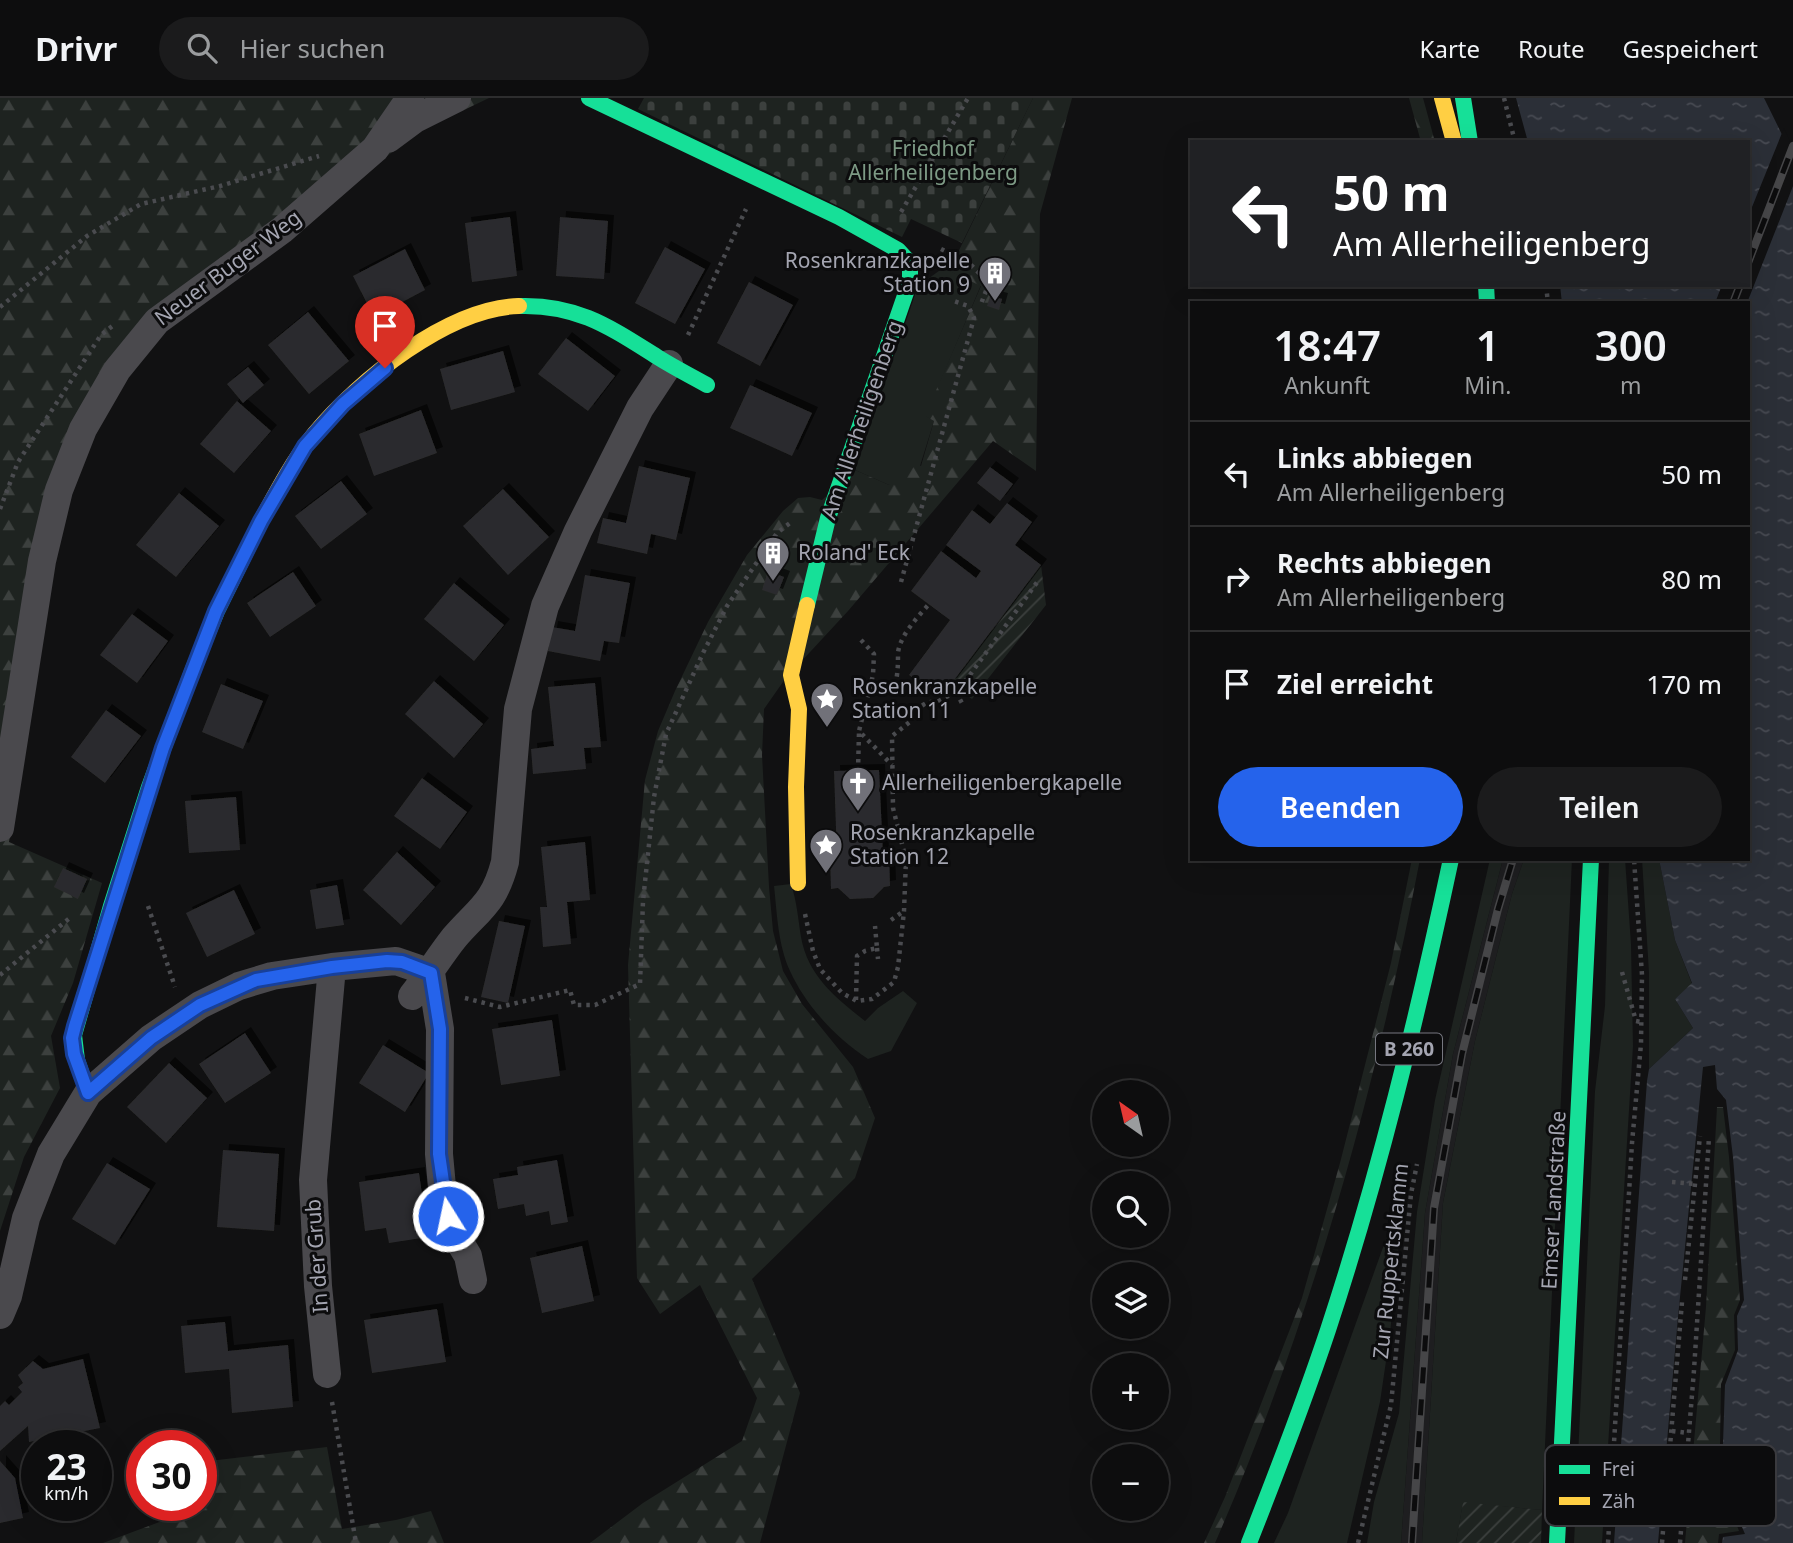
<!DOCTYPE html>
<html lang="de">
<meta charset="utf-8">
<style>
body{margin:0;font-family:"Noto Sans",sans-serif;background:#1b1b1c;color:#f1f3f6;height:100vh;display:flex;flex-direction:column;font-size:26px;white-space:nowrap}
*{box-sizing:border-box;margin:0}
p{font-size:23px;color:#9a9c9e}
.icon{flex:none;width:38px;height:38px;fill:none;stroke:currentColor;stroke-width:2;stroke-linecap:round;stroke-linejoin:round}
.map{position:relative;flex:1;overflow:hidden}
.side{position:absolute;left:1190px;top:203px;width:560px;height:560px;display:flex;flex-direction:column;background:#0d0d0e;border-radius:0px;box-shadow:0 7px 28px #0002,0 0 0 2px #2d2d2e}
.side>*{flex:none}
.top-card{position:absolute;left:1190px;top:42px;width:560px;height:147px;border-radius:0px;box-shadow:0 7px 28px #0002,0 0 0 2px #2d2d2e;background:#202124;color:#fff;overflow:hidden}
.needle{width:46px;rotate:326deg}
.controls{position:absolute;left:1092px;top:982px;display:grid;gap:14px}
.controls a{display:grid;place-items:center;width:77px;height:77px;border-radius:50%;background:#0d0d0e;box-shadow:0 7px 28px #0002,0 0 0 2px #2d2d2e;font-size:35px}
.speed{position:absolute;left:21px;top:1332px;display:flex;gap:14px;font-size:35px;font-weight:700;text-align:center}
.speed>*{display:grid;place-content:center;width:91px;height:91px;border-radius:50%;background:#0d0d0e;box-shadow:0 7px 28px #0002,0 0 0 2px #2d2d2e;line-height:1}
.speed small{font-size:18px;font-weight:400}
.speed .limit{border:10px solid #d22;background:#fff;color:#111}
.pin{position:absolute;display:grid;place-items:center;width:60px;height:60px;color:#fff;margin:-72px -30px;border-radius:50% 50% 50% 0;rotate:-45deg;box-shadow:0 0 7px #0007}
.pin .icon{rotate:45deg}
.me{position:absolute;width:77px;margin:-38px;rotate:350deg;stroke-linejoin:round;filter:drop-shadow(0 0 5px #0008)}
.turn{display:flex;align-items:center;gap:24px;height:147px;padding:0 28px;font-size:32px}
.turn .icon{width:91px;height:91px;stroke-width:2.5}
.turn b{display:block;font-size:49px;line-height:60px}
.eta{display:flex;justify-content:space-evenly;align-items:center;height:119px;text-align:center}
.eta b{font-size:42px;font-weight:600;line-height:49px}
.button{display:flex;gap:14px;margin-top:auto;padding:14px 28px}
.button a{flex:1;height:80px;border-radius:42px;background:#2563eb;color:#fff;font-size:28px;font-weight:600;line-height:80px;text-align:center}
.button a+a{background:#1b1b1c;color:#f1f3f6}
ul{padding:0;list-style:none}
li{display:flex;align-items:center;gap:21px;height:105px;padding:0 28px;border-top:2px solid #2d2d2e}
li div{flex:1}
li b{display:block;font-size:26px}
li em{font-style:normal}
header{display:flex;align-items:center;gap:42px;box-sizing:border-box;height:98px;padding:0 35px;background:#0d0d0e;border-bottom:2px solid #2d2d2e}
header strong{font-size:33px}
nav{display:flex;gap:38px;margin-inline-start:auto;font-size:24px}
.search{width:490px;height:63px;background:#1b1b1c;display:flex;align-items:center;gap:18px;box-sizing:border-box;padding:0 24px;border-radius:38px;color:#9a9c9e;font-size:26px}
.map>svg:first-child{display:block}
.built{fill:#1e1e20}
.grass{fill:#1e2320}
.forest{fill:url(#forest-firs)}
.cemetery{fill:url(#cemetery-stones)}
.garden{fill:url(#garden-furrows)}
.water{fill:url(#water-ripples)}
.pier{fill:#111112}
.building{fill:#2c2c2d;filter:url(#shadow)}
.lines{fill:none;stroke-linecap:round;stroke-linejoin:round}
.path{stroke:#4a4b4f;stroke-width:4.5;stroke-dasharray:3.5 5;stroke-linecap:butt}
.street{stroke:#4a494d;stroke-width:28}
.fast{stroke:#16e098;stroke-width:16}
.slow{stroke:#ffcf43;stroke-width:16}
.rail-casing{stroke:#464648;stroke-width:8}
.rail{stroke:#0c0c0d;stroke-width:5;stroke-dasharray:16;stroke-linecap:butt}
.route-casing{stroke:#184099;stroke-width:18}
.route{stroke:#2563eb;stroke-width:12}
.labels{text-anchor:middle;stroke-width:6;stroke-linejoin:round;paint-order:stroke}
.shield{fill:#0c0c0d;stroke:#767780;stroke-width:2}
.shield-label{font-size:19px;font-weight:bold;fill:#a4a5b1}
.park-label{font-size:21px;fill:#7d9a85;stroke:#0c0c0d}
.poi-label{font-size:21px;fill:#a4a5b1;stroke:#0c0c0d;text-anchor:start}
.street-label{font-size:21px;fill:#a4a5b1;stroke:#0c0c0d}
.key{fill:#0c0c0d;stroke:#3a3a3e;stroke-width:2}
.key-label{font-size:19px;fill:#a4a5b1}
</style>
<header>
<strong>Drivr</strong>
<div class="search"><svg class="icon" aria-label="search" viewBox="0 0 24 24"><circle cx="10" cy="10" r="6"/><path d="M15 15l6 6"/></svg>Hier suchen</div>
<nav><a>Karte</a><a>Route</a><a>Gespeichert</a></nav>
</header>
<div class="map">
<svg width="1793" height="1445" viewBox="0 0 1793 1445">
<defs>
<pattern id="forest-firs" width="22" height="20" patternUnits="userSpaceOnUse" patternTransform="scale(1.75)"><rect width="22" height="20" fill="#1e2320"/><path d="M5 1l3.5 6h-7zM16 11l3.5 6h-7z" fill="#3c403e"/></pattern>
<pattern id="cemetery-stones" width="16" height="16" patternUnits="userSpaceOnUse" patternTransform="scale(1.75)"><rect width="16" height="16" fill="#1e2320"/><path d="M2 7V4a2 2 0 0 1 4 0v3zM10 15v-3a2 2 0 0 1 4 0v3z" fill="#3c403e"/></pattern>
<pattern id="garden-furrows" width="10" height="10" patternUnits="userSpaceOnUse" patternTransform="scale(1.75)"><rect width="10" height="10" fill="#1e2320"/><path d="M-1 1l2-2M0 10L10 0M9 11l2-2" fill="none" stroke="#3c403e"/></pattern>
<pattern id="water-ripples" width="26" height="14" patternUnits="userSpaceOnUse" patternTransform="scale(1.75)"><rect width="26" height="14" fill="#2b2f37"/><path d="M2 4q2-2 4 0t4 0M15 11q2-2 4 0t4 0" fill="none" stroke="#474a52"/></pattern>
<filter id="shadow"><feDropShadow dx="6" dy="-6" stdDeviation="0" flood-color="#0009"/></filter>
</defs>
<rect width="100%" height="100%" fill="#111112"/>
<path class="built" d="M1503 761H1524L1512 796 1475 943 1443 1105 1422 1445H1401L1425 1115 1453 956Z"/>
<path class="grass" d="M943 170 981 187 926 318 934 323 920 368 889 387 855 372 918 188Z
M1490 761H1503L1453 956 1425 1115 1401 1445H1367L1374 1404 1399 1315 1417 1114 1435 1002Z
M1524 761H1572L1542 1412 1463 1405 1456 1445H1422L1443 1105 1475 943 1512 796Z
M1609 761H1625L1631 846 1633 948 1602 1445H1574L1595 993 1605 908Z
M1642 761H1659L1675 842 1692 886 1675 901 1693 930 1649 971V875Z
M791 786C797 804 798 820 801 839 808 878 835 899 865 923L878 910 903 893 917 905 891 953 868 961C836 940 806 908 790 873 778 847 777 815 774 788Z
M1396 1113 1402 1114 1390 1236 1380 1304 1347 1445H1274L1288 1415Z"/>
<path class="forest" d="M0 0H489L420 33 395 52 167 231 122 284 94 331 69 397 41 528 9 744 102 785 73 885 51 938 60 990 24 1059 0 1133Z
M1033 0H1072L1040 116 1036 373 993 343 848 513 785 581 764 611 762 657 769 789 773 833 783 873 802 906 853 969 875 1020 855 1080 752 1181 800 1295 760 1445H590L643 1405 742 1343 757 1300 700 1187 660 1216 637 1180 628 867 645 682 658 633 675 593 708 524 747 457 783 413 798 400 810 399 822 402 855 372 889 387 903 360 921 368 934 323 925 318 981 188 949 173Z
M1409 0H1423L1435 44H1421Z
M1412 761H1420C1375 995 1310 1227 1215 1445H1204L1225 1399 1302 1200 1340 1065 1391 865Z
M1717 1009H1723L1729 1059 1740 1202 1734 1217 1735 1252 1721 1286 1720 1346 1724 1395 1739 1433 1719 1436 1718 1445H1685L1706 1209Z
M327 1349 342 1431 396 1422 431 1413 444 1445H103L173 1419 171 1407H201V1364Z"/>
<path class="cemetery" d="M644 0H1033L962 145 911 121 902 139 638 11Z"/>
<path class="garden" d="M1041 467 1046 507 972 601 951 586Z
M1463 1404 1542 1412 1541 1445H1456Z"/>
<path class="water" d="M1516 0H1764L1793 59V1445H1722L1723 1439 1745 1436 1727 1394 1723 1346 1725 1287 1738 1252 1737 1218 1744 1202 1733 1059 1726 1002 1717 991 1715 967 1703 969 1678 1219 1658 1445H1614L1647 983 1649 971 1693 930 1675 901 1692 885 1675 842 1659 761H1748V205H1562L1560 187H1748V44H1528Z"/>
<path class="pier" d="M1784 30 1793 50V88L1747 205H1715L1722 187H1748V119Z"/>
<path class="building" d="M510 119 517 178 472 184 465 125Z
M560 119 608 123 604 181 556 178Z
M665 149 705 171 675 226 635 205Z
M405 151 425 192 374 219 353 178Z
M749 184 793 207 760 268 717 245Z
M990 198 1002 201 999 212 987 208Z
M308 214 349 263 309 296 268 247Z
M566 240 615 278 588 313 538 276Z
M503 253 515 294 451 312 440 271Z
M248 269 264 287 243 305 227 286Z
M750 287 812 315 792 358 730 330Z
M237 303 271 333 234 375 200 346Z
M421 312 437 355 374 378 359 336Z
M639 368 690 380 676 442 651 436 647 456 597 445 603 420 626 425Z
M990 369 1013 386 1000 403 977 385Z
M341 383 367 416 321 451 295 418Z
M503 391 549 439 508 477 463 428Z
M179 395 219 428 176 479 136 447Z
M1007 405 1032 424 1015 447 1041 467 951 586 945 581 933 596 909 577 950 522 911 493 941 453 976 480 981 473 946 447 972 412 990 426Z
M768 473 784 479 777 497 762 492Z
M293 474 316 508 270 539 247 505Z
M585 477 630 485 619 545 604 543 600 563 548 553 552 529 575 533Z
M454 485 504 527 474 563 424 521Z
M132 516 168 543 137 585 100 557Z
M434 583 483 626 454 660 405 616Z
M595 585 601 649 584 650 586 671 533 676 531 651 554 648 548 589Z
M221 586 263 603 243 651 202 634Z
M106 612 141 638 105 685 71 659Z
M879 672 883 757H889L890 788 884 789 873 800 850 801 838 790 831 791 830 759H837L834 673Z
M422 680 467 714 440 751 394 718Z
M236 699 240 752 189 755 185 703Z
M585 744 590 802 567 804 571 846 543 849 540 809H547L541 749Z
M397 754 435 789 401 827 363 792Z
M63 770 87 781 78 801 54 789Z
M337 787 344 827 316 831 310 792Z
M234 792 255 836 207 859 186 815Z
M499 823 525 828 508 905 481 899Z
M552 922 560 978 501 987 492 931Z
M245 935 271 975 225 1005 199 966Z
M383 947 429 975 405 1014 359 985Z
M169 965 207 1000 166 1045 127 1009Z
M223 1052 279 1056 274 1133 217 1129Z
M557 1062 568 1124 551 1127 549 1113 526 1118 524 1106 498 1111 493 1081 518 1077 517 1069Z
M107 1065 150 1091 115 1147 72 1121Z
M419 1075 428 1139 389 1145 386 1130 365 1133 359 1084Z
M582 1148 594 1203 542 1215 530 1160Z
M437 1211 446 1264 372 1275 364 1222Z
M225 1224 228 1253 288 1247 293 1309 232 1315 229 1271 185 1275 181 1228Z
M83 1261 100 1330 29 1344 28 1328 0 1353V1308L5 1303 9 1307 22 1294 18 1289 23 1285 18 1277 33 1263 43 1271Z
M0 1363 15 1380 23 1420 0 1425Z"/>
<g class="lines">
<path class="path" d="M1504 0 1515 44
M901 114 968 0
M941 151 969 165 989 185 981 206
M1546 187 1548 205
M0 209 87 138 141 106 220 88 319 58
M688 237 746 111
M0 411 18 364 101 237 115 226
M901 484 974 220 968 208 951 202
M861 542 874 556 873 577 859 633 892 667
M871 585 883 592 896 583C898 573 898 565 898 555 900 537 918 519 929 506
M941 585 953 595
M956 594 963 607
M858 673 859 634
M148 808 175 889
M805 816 813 853 820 871 842 895 857 903 872 901 894 884 898 869 904 813 906 762 893 710 892 638 911 623 918 610 928 604H937L959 592 1038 483
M891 822 904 813
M877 850 878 861
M1622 874 1636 923 1641 924
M0 877 71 819
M465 900 500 909 570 892 574 907H595L640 886 643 803 654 699 666 636 703 555 727 508 777 435 790 425
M856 902 857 858 865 853 877 850 875 828
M1672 1084 1695 1086
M1685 1182 1700 1038
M332 1304 356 1445
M1672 1333 1689 1335
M1358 1445 1391 1307 1411 1096 1417 1066
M1608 1445 1632 1045 1641 946 1642 877 1634 761
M1662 1445 1682 1204
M1680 1445 1694 1272 1709 1039"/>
<path class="street" d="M388 41 415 21 457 0
M0 730 42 463 59 392 83 331 117 272 157 223 282 132 375 51 410 0
M431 875 440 931 439 1056 442 1089 453 1133 468 1158 473 1182
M412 898C427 879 439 859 454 840 480 810 494 806 505 764L518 611 545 508 578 433 640 310 669 266
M0 1217 8 1198 26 1120 51 1056 88 995 151 940 200 907 239 888 272 878 332 869 396 863 431 875
M327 1276 318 1188 313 1082 332 869"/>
<path class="fast" d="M589 0 839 119 898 152 910 165V183L828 420 807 507
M1463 0 1470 44
M1486 187 1487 205
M519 208C578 206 611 230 659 260 675 270 691 278 707 287
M88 995 77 962 74 937 111 808 149 689 193 571 217 513 262 421
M1249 1445C1277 1374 1304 1304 1328 1232 1379 1077 1417 920 1451 761
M1557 1445 1591 761"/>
<path class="slow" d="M1442 0 1454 44
M262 421C278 391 294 361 315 335 359 282 448 210 519 208
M798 785 796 689 799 611 791 577 807 507"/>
<defs>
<path id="rail" d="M1748 165 1793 48
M1733 205 1740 187
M1412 1445 1434 1110 1462 956 1498 811 1513 761"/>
</defs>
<use href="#rail" class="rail-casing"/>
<use href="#rail" class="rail"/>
</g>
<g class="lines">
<defs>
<path id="route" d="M385 270 343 306 305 348 261 423 216 513 163 650 75 928 72 940 74 956 88 995 151 940 200 907 256 882 332 869 387 863 402 864 431 875 440 931 439 1056 448 1118"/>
</defs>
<use href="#route" class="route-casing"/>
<use href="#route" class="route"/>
</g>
<defs>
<symbol id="building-pin" viewBox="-11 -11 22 30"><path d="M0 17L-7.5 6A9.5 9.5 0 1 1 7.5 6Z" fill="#717179" stroke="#0c0c0d"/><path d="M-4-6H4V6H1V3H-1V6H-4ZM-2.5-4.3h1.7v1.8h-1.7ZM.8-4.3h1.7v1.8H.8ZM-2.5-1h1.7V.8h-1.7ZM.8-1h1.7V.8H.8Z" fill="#fff"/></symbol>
<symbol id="sight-pin" viewBox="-11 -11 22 30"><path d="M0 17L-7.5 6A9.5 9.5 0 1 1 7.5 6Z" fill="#717179" stroke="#0c0c0d"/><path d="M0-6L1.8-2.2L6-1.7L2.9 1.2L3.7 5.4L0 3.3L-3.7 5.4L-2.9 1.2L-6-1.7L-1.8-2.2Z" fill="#fff"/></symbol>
<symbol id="church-pin" viewBox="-11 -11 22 30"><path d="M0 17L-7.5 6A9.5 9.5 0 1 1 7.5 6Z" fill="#717179" stroke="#0c0c0d"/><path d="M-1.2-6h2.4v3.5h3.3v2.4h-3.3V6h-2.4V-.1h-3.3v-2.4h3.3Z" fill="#fff"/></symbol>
</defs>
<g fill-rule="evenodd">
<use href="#building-pin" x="976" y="156" width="38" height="52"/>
<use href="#building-pin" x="754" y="436" width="38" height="52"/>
<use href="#sight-pin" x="808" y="582" width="38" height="52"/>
<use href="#church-pin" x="839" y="666" width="38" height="52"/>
<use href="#sight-pin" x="807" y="728" width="38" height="52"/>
</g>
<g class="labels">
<rect class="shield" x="1376" y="935.5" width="66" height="31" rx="5"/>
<g class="shield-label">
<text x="1409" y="958">B 260</text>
</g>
<g class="park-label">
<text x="933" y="58">Friedhof<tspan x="933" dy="24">Allerheiligenberg</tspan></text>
</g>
<g class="poi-label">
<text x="970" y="170" text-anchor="end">Rosenkranzkapelle<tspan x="970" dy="24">Station 9</tspan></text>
<text x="798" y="462">Roland' Eck</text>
<text x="852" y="596">Rosenkranzkapelle<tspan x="852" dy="24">Station 11</tspan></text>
<text x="882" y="692">Allerheiligenbergkapelle</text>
<text x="850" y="742">Rosenkranzkapelle<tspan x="850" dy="24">Station 12</tspan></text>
</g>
<g class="street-label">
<text transform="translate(228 170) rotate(-37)" y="7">Neuer Buger Weg</text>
<text transform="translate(862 322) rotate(-71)" y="7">Am Allerheiligenberg</text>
<text transform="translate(1554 1102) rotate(-87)" y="7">Emser Landstraße</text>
<text transform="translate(317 1158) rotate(-94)" y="7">In der Grub</text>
<text transform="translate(1391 1163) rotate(-84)" y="7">Zur Ruppertsklamm</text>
</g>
</g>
<rect x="1545" y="1347" width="231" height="81" rx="10" class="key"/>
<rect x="1559" y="1367" width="31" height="9" fill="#16e098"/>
<rect x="1559" y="1399" width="31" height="8" fill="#ffcf43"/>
<g class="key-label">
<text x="1602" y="1378">Frei</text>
<text x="1602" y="1410">Zäh</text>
</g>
</svg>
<div class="controls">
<a><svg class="needle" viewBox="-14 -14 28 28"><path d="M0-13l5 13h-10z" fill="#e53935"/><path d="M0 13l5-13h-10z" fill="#9a9c9e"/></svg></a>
<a><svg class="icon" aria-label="search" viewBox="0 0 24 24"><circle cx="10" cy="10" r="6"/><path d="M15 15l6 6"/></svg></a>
<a><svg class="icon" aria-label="layers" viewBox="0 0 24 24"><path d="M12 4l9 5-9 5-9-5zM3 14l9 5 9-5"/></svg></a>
<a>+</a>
<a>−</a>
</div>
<div class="speed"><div>23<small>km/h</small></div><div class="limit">30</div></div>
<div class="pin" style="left:385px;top:270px;background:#d93025"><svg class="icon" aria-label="arrive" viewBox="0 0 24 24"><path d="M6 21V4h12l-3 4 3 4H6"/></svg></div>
<svg class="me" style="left:448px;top:1118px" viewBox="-20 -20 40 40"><circle r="17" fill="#2563eb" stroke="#fff" stroke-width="3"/><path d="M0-11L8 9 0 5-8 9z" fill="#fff"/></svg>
<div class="top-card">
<div class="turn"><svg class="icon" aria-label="left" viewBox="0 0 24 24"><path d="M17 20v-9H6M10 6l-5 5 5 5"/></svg><div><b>50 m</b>Am Allerheiligenberg</div></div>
</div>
<section class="side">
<div class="eta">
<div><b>18:47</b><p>Ankunft</p></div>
<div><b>1</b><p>Min.</p></div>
<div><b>300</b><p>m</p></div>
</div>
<ul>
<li><svg class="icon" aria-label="left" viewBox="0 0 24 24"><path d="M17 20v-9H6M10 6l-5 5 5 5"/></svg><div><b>Links abbiegen</b><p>Am Allerheiligenberg</p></div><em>50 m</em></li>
<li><svg class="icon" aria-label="right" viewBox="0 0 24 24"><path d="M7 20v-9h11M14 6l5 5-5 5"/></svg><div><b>Rechts abbiegen</b><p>Am Allerheiligenberg</p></div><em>80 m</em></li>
<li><svg class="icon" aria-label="arrive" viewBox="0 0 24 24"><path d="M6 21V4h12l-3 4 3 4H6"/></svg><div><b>Ziel erreicht</b></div><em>170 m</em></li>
</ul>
<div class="button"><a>Beenden</a><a>Teilen</a></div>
</section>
</div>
